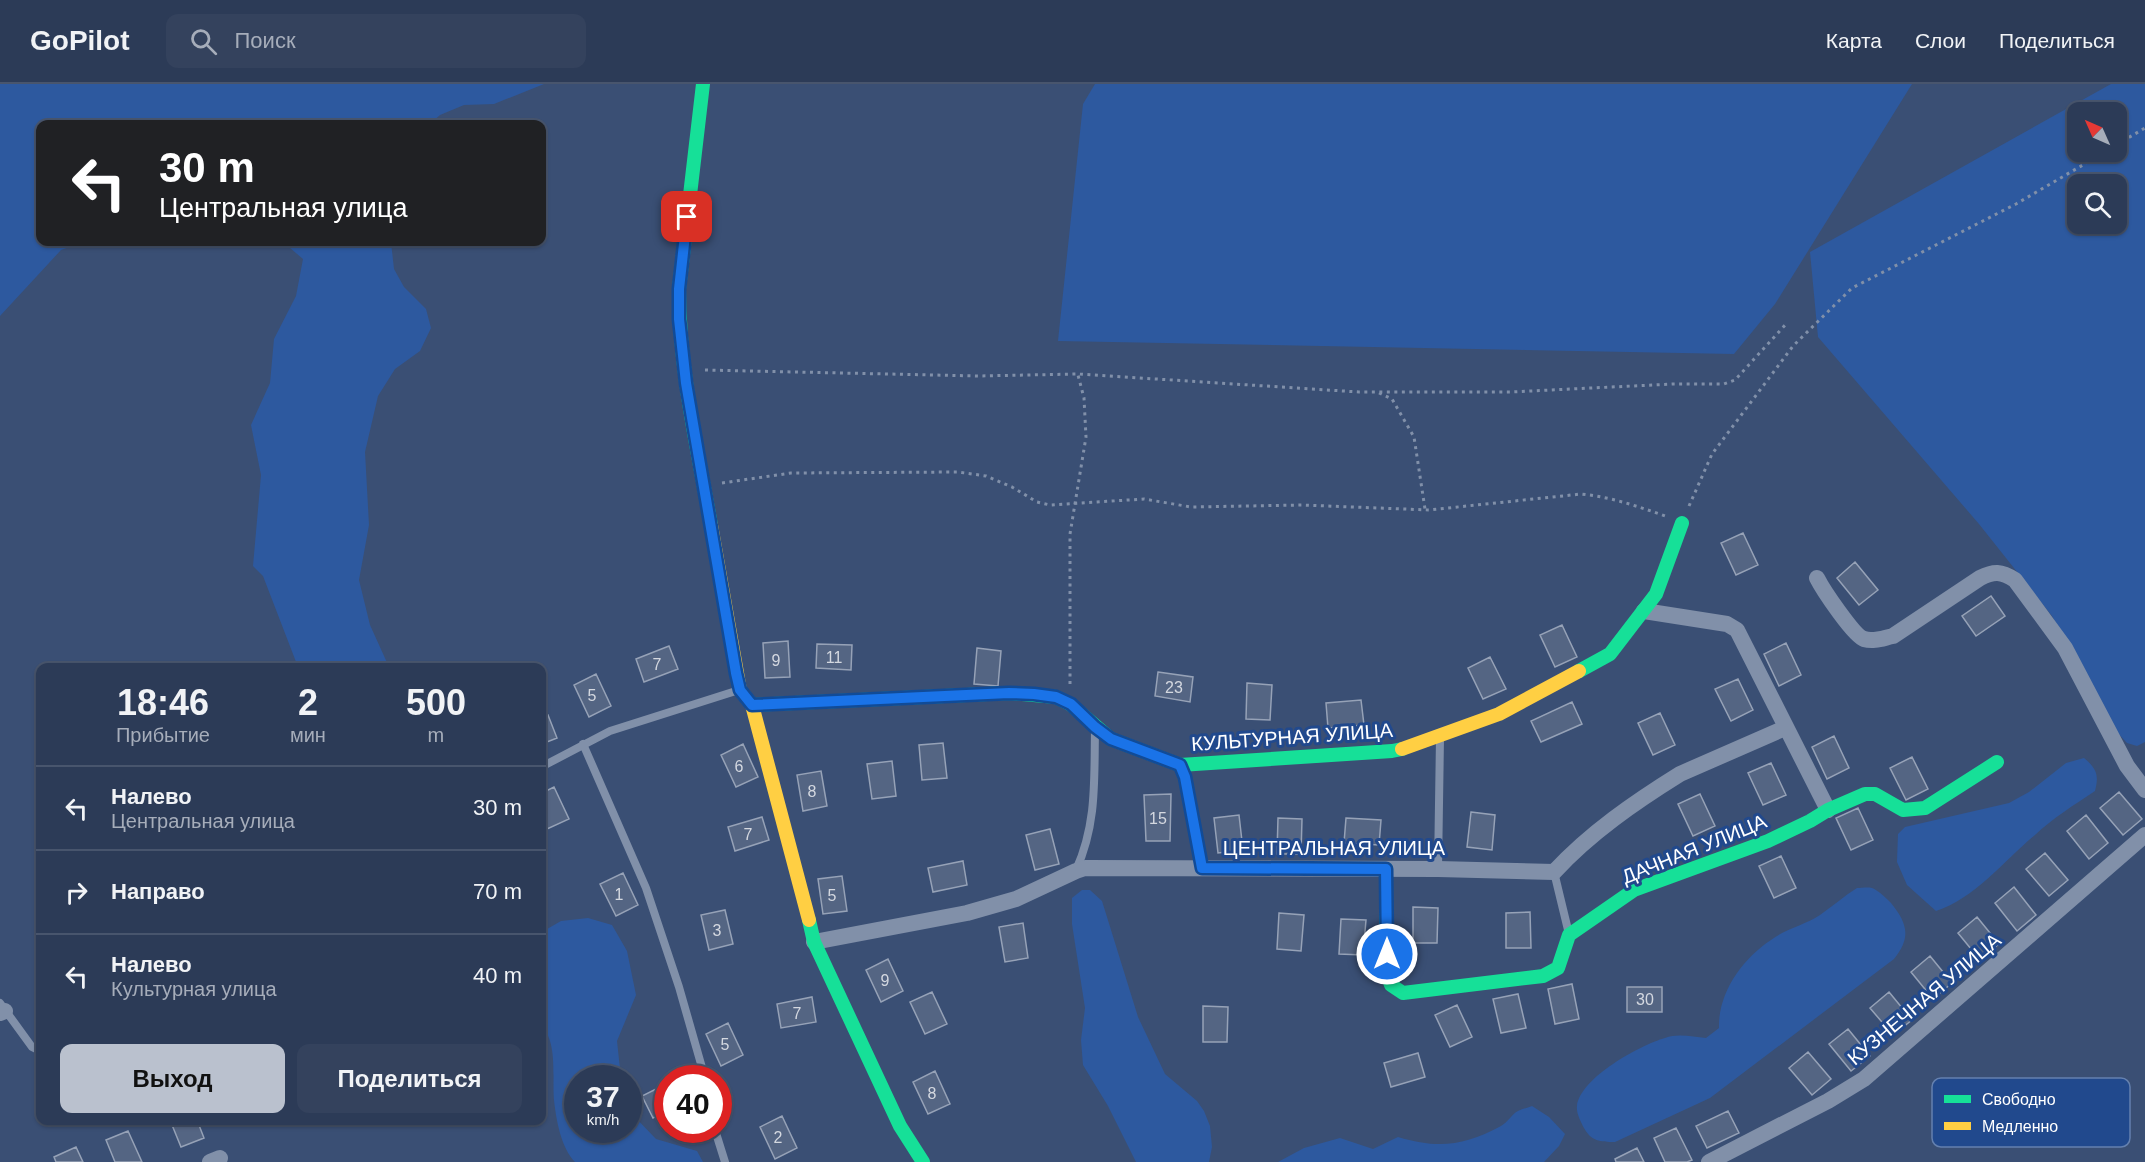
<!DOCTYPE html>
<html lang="ru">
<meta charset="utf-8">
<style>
body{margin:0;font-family:Arial,sans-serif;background:#34425d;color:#f1f3f6;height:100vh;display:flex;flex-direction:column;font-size:22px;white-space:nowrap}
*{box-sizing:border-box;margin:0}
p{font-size:20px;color:#a6adba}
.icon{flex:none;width:33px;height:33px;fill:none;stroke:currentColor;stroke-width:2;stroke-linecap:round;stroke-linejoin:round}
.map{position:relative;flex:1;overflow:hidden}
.sheet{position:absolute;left:36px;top:579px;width:510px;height:462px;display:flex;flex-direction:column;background:#2c3b57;border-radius:12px;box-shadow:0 2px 4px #0004,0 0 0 2px #48556d}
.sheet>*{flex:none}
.guide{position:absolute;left:36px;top:36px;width:510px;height:126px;border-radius:12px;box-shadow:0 2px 4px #0004,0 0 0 2px #48556d;background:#202124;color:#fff;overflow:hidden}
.needle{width:39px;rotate:315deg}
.tools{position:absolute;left:2067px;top:18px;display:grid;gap:12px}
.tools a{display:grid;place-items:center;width:60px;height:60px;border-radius:12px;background:#2c3b57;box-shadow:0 2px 4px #0004,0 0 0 2px #48556d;font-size:30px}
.speed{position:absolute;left:564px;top:981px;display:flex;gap:12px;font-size:30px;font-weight:700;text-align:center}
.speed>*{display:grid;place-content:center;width:78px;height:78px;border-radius:50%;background:#2c3b57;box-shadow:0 2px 4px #0004,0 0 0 2px #48556d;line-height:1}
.speed small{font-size:15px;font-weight:400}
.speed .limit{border:9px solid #d22;background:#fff;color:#111}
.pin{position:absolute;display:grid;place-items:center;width:51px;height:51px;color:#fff;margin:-26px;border-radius:12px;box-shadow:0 3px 9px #0006}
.me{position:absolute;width:66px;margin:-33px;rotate:0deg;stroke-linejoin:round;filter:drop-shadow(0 0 4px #0008)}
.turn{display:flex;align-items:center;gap:21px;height:126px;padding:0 24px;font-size:27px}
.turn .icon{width:78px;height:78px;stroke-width:2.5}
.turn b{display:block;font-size:42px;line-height:51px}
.eta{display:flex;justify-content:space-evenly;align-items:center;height:102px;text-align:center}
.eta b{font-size:36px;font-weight:700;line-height:42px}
.primary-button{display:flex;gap:12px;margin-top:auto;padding:12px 24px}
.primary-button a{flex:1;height:69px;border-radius:12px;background:#bac1ce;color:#111;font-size:24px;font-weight:700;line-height:69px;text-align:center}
.primary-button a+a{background:#34425d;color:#f1f3f6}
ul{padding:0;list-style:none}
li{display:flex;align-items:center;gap:18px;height:84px;padding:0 24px;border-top:2px solid #48556d}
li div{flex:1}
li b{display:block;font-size:22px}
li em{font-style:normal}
header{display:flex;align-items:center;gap:36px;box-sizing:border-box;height:84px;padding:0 30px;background:#2c3b57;border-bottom:2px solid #48556d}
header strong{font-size:28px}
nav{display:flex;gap:33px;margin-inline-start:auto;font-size:21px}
.search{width:420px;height:54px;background:#34425d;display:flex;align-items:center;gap:15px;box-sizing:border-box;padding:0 21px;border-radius:12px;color:#a6adba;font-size:22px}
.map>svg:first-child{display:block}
.green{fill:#2d599f;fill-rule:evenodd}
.building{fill:#546583;stroke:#96a2b7;stroke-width:1.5}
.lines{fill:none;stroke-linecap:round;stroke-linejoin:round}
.path{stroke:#8190a9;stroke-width:3;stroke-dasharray:3 4.5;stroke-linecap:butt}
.lane{stroke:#8190a9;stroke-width:8}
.street{stroke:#8190a9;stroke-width:16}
.fast{stroke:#16e098;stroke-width:14}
.slow{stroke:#ffcf43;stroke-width:14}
.route-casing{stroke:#114b97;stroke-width:15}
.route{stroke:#1a73e8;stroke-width:10}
.labels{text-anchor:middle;stroke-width:6;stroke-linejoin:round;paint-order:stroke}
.number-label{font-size:16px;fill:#d4d8e0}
.street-label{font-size:20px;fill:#fff;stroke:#21498d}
.key{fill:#21498d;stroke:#6480af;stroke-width:1.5}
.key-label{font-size:16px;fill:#fff}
</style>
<header>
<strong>GoPilot</strong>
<div class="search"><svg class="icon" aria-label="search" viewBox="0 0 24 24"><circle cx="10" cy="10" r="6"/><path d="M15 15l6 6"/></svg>Поиск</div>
<nav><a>Карта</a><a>Слои</a><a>Поделиться</a></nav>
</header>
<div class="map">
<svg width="2145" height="1078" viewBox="0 0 2145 1078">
<rect width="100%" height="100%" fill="#3a4f74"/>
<path class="green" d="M0 0H544L494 20 464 21 440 31 430 40H40V158H83L61 166 0 232Z
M1095 0H1912L1775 220 1734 270 1058 257 1083 20Z
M2111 0H2145V658L2137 662 2127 659 2115 646 2052 532 1979 440 1818 253 1810 168ZM2078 28H2116V68H2078ZM2078 100H2116V140H2078Z
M283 158H391L394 185 404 203 426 225 431 244 420 267 395 285 378 312 365 368 369 441 359 496 370 541 389 583H298L263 492 253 482 261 391 251 341 270 299 274 255 296 212 303 175Z
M2084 674C2097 685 2099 691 2095 707 2074 721 2053 734 2035 751 2005 776 1973 816 1936 827L1907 801 1897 778 1898 750 1905 743 2009 719 2029 708 2066 679Z
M1857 804C1861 804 1868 803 1872 804 1878 806 1887 815 1891 819 1908 840 1911 854 1894 875L1710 1014 1615 1058C1600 1058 1591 1057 1584 1044 1581 1038 1576 1029 1577 1022 1580 994 1640 961 1665 954 1678 949 1693 953 1706 954L1719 944C1718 909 1742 875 1771 856 1785 845 1805 841 1820 831 1833 822 1844 812 1857 804Z
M1082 806H1090L1102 817 1138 933 1165 990 1197 1017 1204 1027 1210 1042 1212 1063 1209 1078H1136L1108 1022 1083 981 1081 956 1085 924 1072 840V814Z
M588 834 612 841 627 867 636 911 617 957 621 994H578V1046H628L629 1020 631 1029 656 1055 697 1067 703 1078H575C561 1064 556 1035 554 1016 552 996 558 958 542 943V848L561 837Z
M1532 1022 1549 1033 1565 1050 1559 1062 1544 1078H1278L1304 1064 1340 1054 1373 1065 1398 1053C1438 1065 1464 1062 1501 1042 1508 1038 1512 1030 1518 1027 1522 1025 1527 1024 1532 1022Z"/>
<path class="building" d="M1743 449 1758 481 1736 491 1721 459Z
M1855 478 1878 506 1859 521 1837 494Z
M1991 512 2005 532 1976 552 1962 532Z
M1562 541 1577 573 1555 583 1540 551Z
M788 557 790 593 765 594 763 559Z
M1786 559 1801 591 1779 602 1764 570Z
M817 560 852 561 851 586 816 584Z
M669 562 678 585 644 598 636 575Z
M977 564 1001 567 998 602 974 600Z
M1490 573 1506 605 1483 615 1468 584Z
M1158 588 1193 593 1190 618 1155 612Z
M596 590 611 622 589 633 574 601Z
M1738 595 1753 626 1731 637 1715 605Z
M1247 599 1272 601 1270 636 1246 635Z
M1361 616 1364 641 1328 644 1326 619Z
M1572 618 1582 640 1541 658 1531 637Z
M1660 629 1675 661 1653 671 1638 639Z
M548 631 557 654 542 660V634Z
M1834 652 1849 684 1827 695 1812 663Z
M943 659 947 694 922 696 919 661Z
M743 660 758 693 736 703 721 671Z
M1912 673 1928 705 1906 716 1890 684Z
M892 677 896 712 872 715 867 680Z
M1771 679 1786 711 1763 721 1748 689Z
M821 687 827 722 803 727 797 691Z
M554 703 569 735 547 745 542 734V709Z
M2119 708 2142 735 2123 751 2100 724Z
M1171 710 1170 757H1146L1144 711Z
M1700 710 1715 742 1693 752 1678 720Z
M1858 724 1873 756 1851 766 1836 734Z
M1471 728 1495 731 1492 766 1467 763Z
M1239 731 1243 766 1218 769 1214 734Z
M2086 731 2108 759 2089 775 2067 747Z
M762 733 769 756 735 767 728 743Z
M1278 734 1302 735 1301 770H1277Z
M1346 734 1381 736 1379 761 1344 759Z
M1050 745 1059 780 1035 786 1026 751Z
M2045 769 2068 796 2049 812 2026 785Z
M1781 772 1796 804 1774 814 1759 782Z
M963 777 967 801 933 808 928 784Z
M623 789 638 821 616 832 600 800Z
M842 792 847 827 823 830 818 795Z
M2014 803 2036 831 2017 847 1995 819Z
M1413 823 1438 824 1437 859H1413Z
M725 826 733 860 709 866 701 831Z
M1530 828 1531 864H1506V829Z
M1279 829 1304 831 1301 867 1277 865Z
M1977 833 1999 860 1980 876 1958 849Z
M1341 835 1366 836 1363 871 1339 870Z
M1023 839 1028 874 1005 878 999 843Z
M1930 872 1952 899 1933 915 1911 888Z
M888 875 903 907 881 918 866 886Z
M1572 900 1579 935 1555 940 1548 905Z
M1627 903H1662V928H1627Z
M932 908 947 940 925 950 910 918Z
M1889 908 1912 936 1893 951 1870 924Z
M1518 910 1526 944 1501 949 1493 915Z
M812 913 816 938 781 944 777 920Z
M1457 921 1472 953 1450 963 1435 931Z
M1203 922 1228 923 1227 958H1203Z
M728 939 743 971 721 982 706 950Z
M1848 945 1870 972 1851 987 1829 960Z
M1808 968 1831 995 1812 1011 1789 984Z
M1418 969 1425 993 1391 1003 1384 979Z
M935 987 950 1020 928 1030 913 998Z
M668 999V1026L653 1034 642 1012Z
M1728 1027 1739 1049 1707 1064 1696 1042Z
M782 1032 797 1064 775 1075 760 1043Z
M170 1036H197L204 1054 181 1063Z
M1676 1044 1692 1076 1687 1078H1665L1654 1054Z
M128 1047 142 1078H115L106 1056Z
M76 1063 83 1078H56L54 1073Z
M1637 1064 1644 1078H1616L1615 1075Z"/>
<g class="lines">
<path class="path" d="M2116 61 2145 44
M705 286 978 292 1078 290 1359 308H1510L1673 300H1724L1735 296 1787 239
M1379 309 1392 315 1414 353 1425 425
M722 399 791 389 958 388 986 392 1012 403 1037 418 1050 421 1144 415 1191 423 1302 421 1429 426 1581 410C1611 413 1637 422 1665 432
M1689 422 1712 370 1793 262 1852 204 2016 120 2105 68
M1070 600V450L1086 353 1084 314 1078 291"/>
<path class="lane" d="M583 660 646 804 679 903 705 994
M545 681 610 647 739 606
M1181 684 1184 693 1202 784
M1438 785 1440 654
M1076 786C1097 740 1094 696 1095 646
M1554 788 1569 850
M0 919 32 963 40 967
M715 1046 725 1078"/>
<path class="street" d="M1817 494C1823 506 1854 552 1864 555 1874 558 1883 554 1893 552L1980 494C1994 487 2001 487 2015 496L2065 564 2127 682 2145 706
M1644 527 1727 540 1737 546 1828 726
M814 858 967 829 1016 815 1076 787 1085 784 1438 785 1554 788C1590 749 1635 718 1680 690L1785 644
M0 929 5 927
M210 1078 220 1074
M1709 1078 1828 1017 1864 995 2145 751"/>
<path class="fast" d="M703 0 679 205C679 284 697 363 711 441
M1579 587 1610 570 1656 510 1682 439
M752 621 1009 609 1056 613 1070 620 1111 655 1180 681 1392 667 1402 665
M1386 785V887L1391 901 1403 909 1543 892 1558 884 1569 851 1634 806 1768 757 1810 737 1828 726 1865 710H1875L1903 726 1925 724 1997 678
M809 836 814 858 900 1042 923 1078"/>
<path class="slow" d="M711 441 740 606 752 621 809 836
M1402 665 1499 630 1579 587"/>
</g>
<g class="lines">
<defs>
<path id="route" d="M687 133 679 205V235L686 299 736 589 740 606 752 621 1009 609 1034 610 1056 613 1071 620 1095 643 1111 655 1180 681 1185 693 1202 784 1386 785 1387 870"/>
</defs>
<use href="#route" class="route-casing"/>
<use href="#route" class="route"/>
</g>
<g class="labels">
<g class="number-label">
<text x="834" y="579">11</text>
<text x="776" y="582">9</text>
<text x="657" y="586">7</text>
<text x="1174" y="609">23</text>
<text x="592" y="617">5</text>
<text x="739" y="688">6</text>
<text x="812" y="713">8</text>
<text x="1158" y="740">15</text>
<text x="748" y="756">7</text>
<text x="619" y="816">1</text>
<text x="832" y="817">5</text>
<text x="717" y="852">3</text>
<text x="885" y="902">9</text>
<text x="1645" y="921">30</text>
<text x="797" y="935">7</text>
<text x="725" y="966">5</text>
<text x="932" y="1015">8</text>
<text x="778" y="1059">2</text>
</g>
<g class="street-label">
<text transform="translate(1292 653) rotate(-4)" y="7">КУЛЬТУРНАЯ УЛИЦА</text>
<text x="1334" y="771">ЦЕНТРАЛЬНАЯ УЛИЦА</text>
<text transform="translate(1694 765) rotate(-22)" y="7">ДАЧНАЯ УЛИЦА</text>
<text transform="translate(1924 915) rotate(-40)" y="7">КУЗНЕЧНАЯ УЛИЦА</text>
</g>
</g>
<rect x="1932" y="994" width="198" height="69" rx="9" class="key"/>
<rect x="1944" y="1011" width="27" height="8" fill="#16e098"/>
<rect x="1944" y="1038" width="27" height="8" fill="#ffcf43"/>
<g class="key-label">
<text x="1982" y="1021">Свободно</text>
<text x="1982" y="1048">Медленно</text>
</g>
</svg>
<div class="tools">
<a><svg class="needle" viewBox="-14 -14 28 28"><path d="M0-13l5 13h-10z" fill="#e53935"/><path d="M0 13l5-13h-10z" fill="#a6adba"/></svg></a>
<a><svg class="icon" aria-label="search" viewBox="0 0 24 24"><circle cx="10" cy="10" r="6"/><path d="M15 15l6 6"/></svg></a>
</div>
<div class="speed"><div>37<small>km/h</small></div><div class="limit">40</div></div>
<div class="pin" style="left:687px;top:133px;background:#d93025"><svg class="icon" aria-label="arrive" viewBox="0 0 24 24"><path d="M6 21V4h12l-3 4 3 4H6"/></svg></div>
<svg class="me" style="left:1387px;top:870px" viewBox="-20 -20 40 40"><circle r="17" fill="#1a73e8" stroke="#fff" stroke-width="3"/><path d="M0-11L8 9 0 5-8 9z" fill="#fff"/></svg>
<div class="guide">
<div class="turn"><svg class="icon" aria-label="left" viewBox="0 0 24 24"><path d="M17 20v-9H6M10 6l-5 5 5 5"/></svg><div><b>30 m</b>Центральная улица</div></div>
</div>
<section class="sheet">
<div class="eta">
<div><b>18:46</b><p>Прибытие</p></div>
<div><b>2</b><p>мин</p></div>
<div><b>500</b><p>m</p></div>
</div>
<ul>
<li><svg class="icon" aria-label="left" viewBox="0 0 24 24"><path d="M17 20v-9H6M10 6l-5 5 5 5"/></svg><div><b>Налево</b><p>Центральная улица</p></div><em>30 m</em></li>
<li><svg class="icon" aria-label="right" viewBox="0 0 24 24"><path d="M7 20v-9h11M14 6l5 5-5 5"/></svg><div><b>Направо</b></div><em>70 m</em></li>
<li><svg class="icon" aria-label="left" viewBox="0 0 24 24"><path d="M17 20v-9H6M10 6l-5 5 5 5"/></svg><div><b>Налево</b><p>Культурная улица</p></div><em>40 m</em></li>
</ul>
<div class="primary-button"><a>Выход</a><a>Поделиться</a></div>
</section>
</div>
